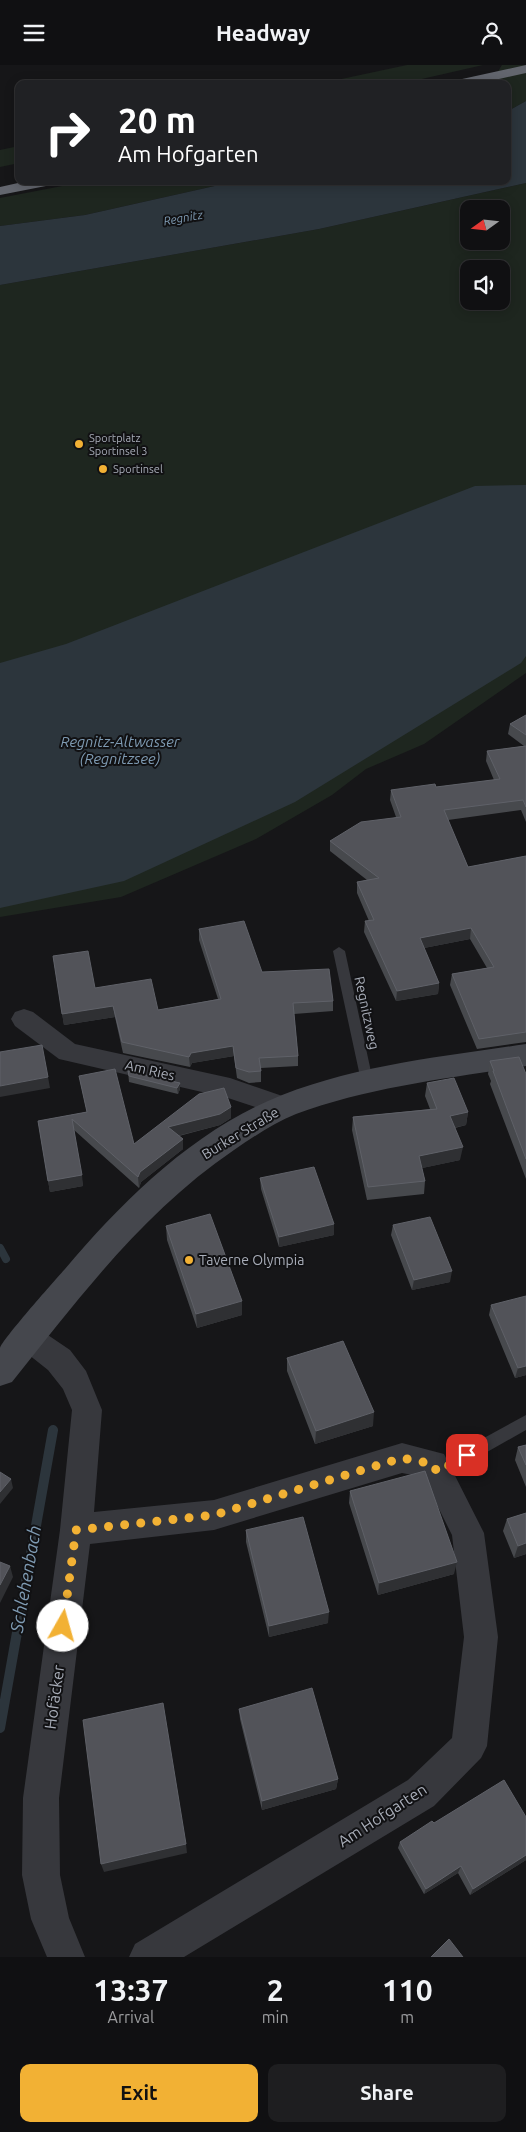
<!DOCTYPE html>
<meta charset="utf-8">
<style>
body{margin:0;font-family:Ubuntu,sans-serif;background:#1e1e20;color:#f1f3f6;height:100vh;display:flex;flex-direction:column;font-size:19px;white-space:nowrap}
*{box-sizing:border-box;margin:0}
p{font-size:16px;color:#9c9d9f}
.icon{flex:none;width:28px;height:28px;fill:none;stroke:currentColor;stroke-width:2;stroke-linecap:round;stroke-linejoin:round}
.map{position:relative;height:1892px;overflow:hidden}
.details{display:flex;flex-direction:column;background:#101012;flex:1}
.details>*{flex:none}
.banner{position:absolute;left:15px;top:15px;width:496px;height:105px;border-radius:10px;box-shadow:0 2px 12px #0003,0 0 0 1px #303032;background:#202124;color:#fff;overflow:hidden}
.needle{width:32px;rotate:255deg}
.tools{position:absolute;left:460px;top:135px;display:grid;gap:10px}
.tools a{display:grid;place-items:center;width:50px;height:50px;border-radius:10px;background:#101012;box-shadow:0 2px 12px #0003,0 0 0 1px #303032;font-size:25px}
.pin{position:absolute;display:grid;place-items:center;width:42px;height:42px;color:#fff;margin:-21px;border-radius:10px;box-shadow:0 2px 8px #0006}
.me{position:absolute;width:55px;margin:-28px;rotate:7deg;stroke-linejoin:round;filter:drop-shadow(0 0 4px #0008)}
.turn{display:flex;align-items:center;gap:18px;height:105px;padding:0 20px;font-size:22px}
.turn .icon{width:65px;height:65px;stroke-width:2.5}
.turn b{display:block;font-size:35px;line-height:42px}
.eta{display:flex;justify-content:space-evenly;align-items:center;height:85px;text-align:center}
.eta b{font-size:30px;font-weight:600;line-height:35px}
.button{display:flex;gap:10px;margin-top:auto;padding:10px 20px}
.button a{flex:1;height:58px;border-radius:10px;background:#f2b134;color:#111;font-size:20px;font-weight:600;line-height:58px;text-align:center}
.button a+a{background:#1e1e20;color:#f1f3f6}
header{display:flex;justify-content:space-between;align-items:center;height:65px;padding:0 20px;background:#101012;font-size:22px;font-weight:600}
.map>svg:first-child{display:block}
.green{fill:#1e261f;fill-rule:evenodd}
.water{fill:#2c353c}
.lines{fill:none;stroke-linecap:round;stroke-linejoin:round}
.stream-far1{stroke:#2c353c;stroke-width:8}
.stream{stroke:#2c353c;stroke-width:10}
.service{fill:#37383d;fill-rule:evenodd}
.minor{fill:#37383d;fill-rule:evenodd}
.secondary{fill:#45474d;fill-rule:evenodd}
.motorway{fill:#63666e;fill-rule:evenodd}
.wall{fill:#47494d}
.shaded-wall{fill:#2f3033}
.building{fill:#525359;stroke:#5f6168}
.route{stroke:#f2b134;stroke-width:9;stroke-dasharray:0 16.2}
.poi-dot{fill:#f2b134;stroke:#111113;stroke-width:2}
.labels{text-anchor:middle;stroke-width:4;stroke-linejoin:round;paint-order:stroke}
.far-poi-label{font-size:11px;fill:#a8adb8;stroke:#111113;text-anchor:start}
.far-water-label{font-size:12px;font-style:italic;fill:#7f9bb3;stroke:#111113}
.street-label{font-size:14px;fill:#a8adb8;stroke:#111113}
.poi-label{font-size:14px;fill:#a8adb8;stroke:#111113;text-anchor:start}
.water-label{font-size:15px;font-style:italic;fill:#7f9bb3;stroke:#111113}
.near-street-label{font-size:16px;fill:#a8adb8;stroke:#111113}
.near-water-label{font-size:18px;font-style:italic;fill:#7f9bb3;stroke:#111113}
</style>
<header><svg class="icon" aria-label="menu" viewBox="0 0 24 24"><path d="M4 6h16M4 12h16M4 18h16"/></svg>Headway<svg class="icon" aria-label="person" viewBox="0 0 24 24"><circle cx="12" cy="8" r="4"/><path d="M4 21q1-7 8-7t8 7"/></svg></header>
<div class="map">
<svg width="526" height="1892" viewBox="0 0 526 1892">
<rect width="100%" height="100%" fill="#161618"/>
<path class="green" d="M407 0H496H483L400 19H318Z
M502 0H526V36L508 46V19H490Z
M19 81V98L0 102V85Z
M88 116H237L85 150 0 161V133Z
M526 118V608L424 679 366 704 332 730 256 774 121 832 0 852V220L319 164ZM469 144H501V176H469ZM469 204H501V236H469Z"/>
<path class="water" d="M526 36V118L319 164 0 220V161L85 150 237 116H508V46Z
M526 420V591L521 598 295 737 124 816 0 843V598L66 579 475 421Z"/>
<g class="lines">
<path class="stream-far1" d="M0 1183 6 1194"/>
<path class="stream" d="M0 1663 53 1365"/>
<path class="service" d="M339 882 345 886 373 1016 372 1020H362L361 1016 333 886Z
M526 1350V1365L443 1412 437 1414 431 1412 429 1407 431 1402Z"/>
<path class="minor" d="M24 944 33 947 75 979 230 1013 294 1035 298 1042 294 1049 285 1052 228 1033 59 994 15 961 11 954 15 947Z
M29 1260 39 1264 70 1285 86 1306 102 1345 94 1447 214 1435 402 1378 444 1389 484 1468 498 1572 487 1681 481 1693 434 1741 184 1892H129L135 1879 408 1715 452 1673 464 1572 452 1470 423 1412 402 1408 214 1465 90 1479 59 1733 60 1810 69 1853 85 1892H47L31 1854 22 1810 23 1733 60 1465 72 1345 63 1324 48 1305 19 1282 14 1273 19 1264Z"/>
<path class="secondary" d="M526 979V1001C449 1013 369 1022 296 1049 274 1058 253 1072 234 1085 144 1146 79 1233 12 1317L0 1321C0 1309 0 1295 0 1283 2 1275 55 1215 65 1204 121 1138 187 1072 268 1036 348 1001 440 992 526 979Z"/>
<path class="motorway" d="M526 0V8L477 19H452L453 16Z
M27 116H58L51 120 0 130V122Z"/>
</g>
<path class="wall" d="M526 650V757L521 745 448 755 468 802 526 791V978V977L477 984 450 920 452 909 487 903 470 874 424 883 439 918 438 929 396 936 364 867 365 856H369L357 828V817L367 815 330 786V776L396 752 390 735 391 725 436 722 494 715 486 696 487 686 524 681 508 669 510 659Z
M199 864 262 907 333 936V946L294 949 298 991V1001L261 1003V1017L249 1018 237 1013 234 991 192 998 190 1002 123 988 115 952 64 960 53 891 95 923 158 945 218 934 199 875Z
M490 996 526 1009V1114L490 1019 491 1016 488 1009Z
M128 1006 180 1018V1024L178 1029 129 1017Z
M79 1011 134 1079 231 1042V1053L220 1060 179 1071 183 1074V1084L141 1117 139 1123 74 1065 83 1121 50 1127 38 1056 87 1047Z
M427 1018 468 1047 466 1060 455 1063 460 1095 422 1103 425 1116 424 1129 367 1135 352 1065 353 1052 430 1044 425 1031Z
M260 1113 334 1170 279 1182 261 1124Z
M393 1160 450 1217 412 1225 391 1170Z
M166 1161 242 1250 197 1263 167 1175Z
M491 1240 526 1310 515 1313 489 1250Z
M287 1293 373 1361 315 1379 287 1306Z
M526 1380V1422L515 1395 518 1382Z
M350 1426 454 1509 378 1530 349 1438Z
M526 1448V1489L514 1493 503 1466 507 1454Z
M246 1465 328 1558 269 1572 246 1477Z
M239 1644 338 1714 336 1724 262 1745 240 1654Z
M526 1752V1795L470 1830 458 1808 424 1829 398 1783 400 1777Z"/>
<path class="shaded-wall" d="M471 863 470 874 419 884 420 873Z
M439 918 438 929 396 936 397 926Z
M113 941 115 952 64 960 62 949Z
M233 981 234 991 192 998 190 1002 189 992 191 988Z
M48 1012 50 1023 0 1032V1021Z
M180 1018V1024L178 1029 177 1023Z
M231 1042V1053L220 1060 169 1073 168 1062Z
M468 1047 466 1060 448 1064 450 1051Z
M183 1074V1084L141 1117 139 1123 138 1112 140 1107Z
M463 1082 460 1095 418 1104 419 1091Z
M82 1110 83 1121 50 1127 48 1116Z
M334 1159V1170L279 1182V1172Z
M452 1206 450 1217 412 1225 414 1215Z
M242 1236V1250L197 1263 196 1249Z
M526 1301V1310L515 1313 518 1303Z
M374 1347 373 1361 315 1379 316 1366Z
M11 1414 13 1423 0 1439V1427Z
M526 1478V1489L514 1493 518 1481Z
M457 1497 454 1509 378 1530 379 1518Z
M10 1501 13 1512 0 1538V1520Z
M329 1547 328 1558 269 1572V1561Z
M338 1714 336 1724 262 1745V1736Z
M186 1779 187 1788 104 1807 101 1799Z
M526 1790V1795L470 1830 473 1824Z
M461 1801 458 1808 424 1829 426 1824Z"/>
<path class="building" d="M526 650V670L510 659Z
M526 681V742L523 735 444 745 468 802 526 791V967L479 974 452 909 494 902 471 863 420 873 439 918 397 926 365 856 374 855 357 817 379 813 330 776 361 757 401 752 391 725 435 719 436 722 500 714 487 686Z
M244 856 262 907 329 904 333 936 293 938 298 991 259 993 261 1006 249 1007 236 1003 233 981 191 988 189 992 122 977 113 941 62 949 53 891 88 886 95 923 151 914 158 945 221 934 199 864Z
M42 980 48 1012 0 1021V987Z
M519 992 526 1009V1094L493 1006H494L490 996Z
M115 1004 134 1079 199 1029 224 1023 231 1042 220 1049 168 1062 183 1074 140 1107 138 1112 72 1054 82 1110 48 1116 38 1056 87 1047 79 1011Z
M128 1006 180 1018 177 1023 129 1011Z
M454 1013 468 1047 450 1051 463 1082 419 1091 425 1116 368 1122 353 1052 437 1044 427 1018Z
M314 1102 334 1159 279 1172 260 1113Z
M210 1149 242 1236 196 1249 166 1161Z
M430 1152 452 1206 414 1215 393 1160Z
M526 1231V1301L518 1303 491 1240Z
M343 1276 374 1347 316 1366 287 1293Z
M526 1380V1400L518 1382Z
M425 1406 457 1497 379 1518 350 1426Z
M0 1407 11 1414 0 1427Z
M526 1448V1478L518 1481 507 1454Z
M303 1452 329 1547 269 1561 246 1465Z
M0 1497 10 1501 0 1520Z
M312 1623 338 1714 262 1736 239 1644Z
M163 1638 186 1779 101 1799 83 1655Z
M504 1715 526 1752V1790L473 1824 461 1801 426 1824 400 1777 432 1756 434 1758Z
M449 1874 463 1892H431Z"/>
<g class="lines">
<path class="route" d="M63 1561 76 1465 214 1450 402 1393 433 1399 437 1407 467 1390"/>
</g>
<g class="poi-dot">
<circle cx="79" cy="379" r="5"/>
<circle cx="103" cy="404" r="5"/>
<circle cx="189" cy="1195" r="5"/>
</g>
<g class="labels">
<g class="far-poi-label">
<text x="89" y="377">Sportplatz<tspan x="89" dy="13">Sportinsel 3</tspan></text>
<text x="113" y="408">Sportinsel</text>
</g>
<g class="far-water-label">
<text transform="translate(183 153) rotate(-10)" y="4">Regnitz</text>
</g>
<g class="street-label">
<text transform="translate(367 948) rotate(78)" y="5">Regnitzweg</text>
<text transform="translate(150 1005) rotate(13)" y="5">Am Ries</text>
<text transform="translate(240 1068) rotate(-31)" y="5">Burker Straße</text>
</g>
<g class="poi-label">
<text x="199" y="1200">Taverne Olympia</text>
</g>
<g class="water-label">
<text x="120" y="682">Regnitz-Altwasser<tspan x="120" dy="17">(Regnitzsee)</tspan></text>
</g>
<g class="near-street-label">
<text transform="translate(54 1632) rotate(-82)" y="6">Hofäcker</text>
<text transform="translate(382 1750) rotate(-33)" y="6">Am Hofgarten</text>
</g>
<g class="near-water-label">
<text transform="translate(26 1514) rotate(-80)" y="6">Schlehenbach</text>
</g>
</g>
</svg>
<div class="tools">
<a><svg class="needle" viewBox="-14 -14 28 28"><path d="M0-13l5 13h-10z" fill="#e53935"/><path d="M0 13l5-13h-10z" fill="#9c9d9f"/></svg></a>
<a><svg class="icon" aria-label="sound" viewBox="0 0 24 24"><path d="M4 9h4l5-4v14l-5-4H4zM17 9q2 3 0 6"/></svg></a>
</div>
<div class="pin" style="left:467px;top:1390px;background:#d93025"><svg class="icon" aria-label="arrive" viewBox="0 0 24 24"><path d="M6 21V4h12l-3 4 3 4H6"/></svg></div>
<svg class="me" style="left:63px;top:1561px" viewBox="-20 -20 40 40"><circle r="19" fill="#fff"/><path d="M0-13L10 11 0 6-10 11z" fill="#f2b134"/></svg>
<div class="banner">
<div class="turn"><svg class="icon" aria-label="right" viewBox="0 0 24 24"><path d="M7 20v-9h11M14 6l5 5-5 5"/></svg><div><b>20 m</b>Am Hofgarten</div></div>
</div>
</div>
<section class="details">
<div class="eta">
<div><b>13:37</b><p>Arrival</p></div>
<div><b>2</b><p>min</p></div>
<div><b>110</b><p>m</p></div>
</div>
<div class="button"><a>Exit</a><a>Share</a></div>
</section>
